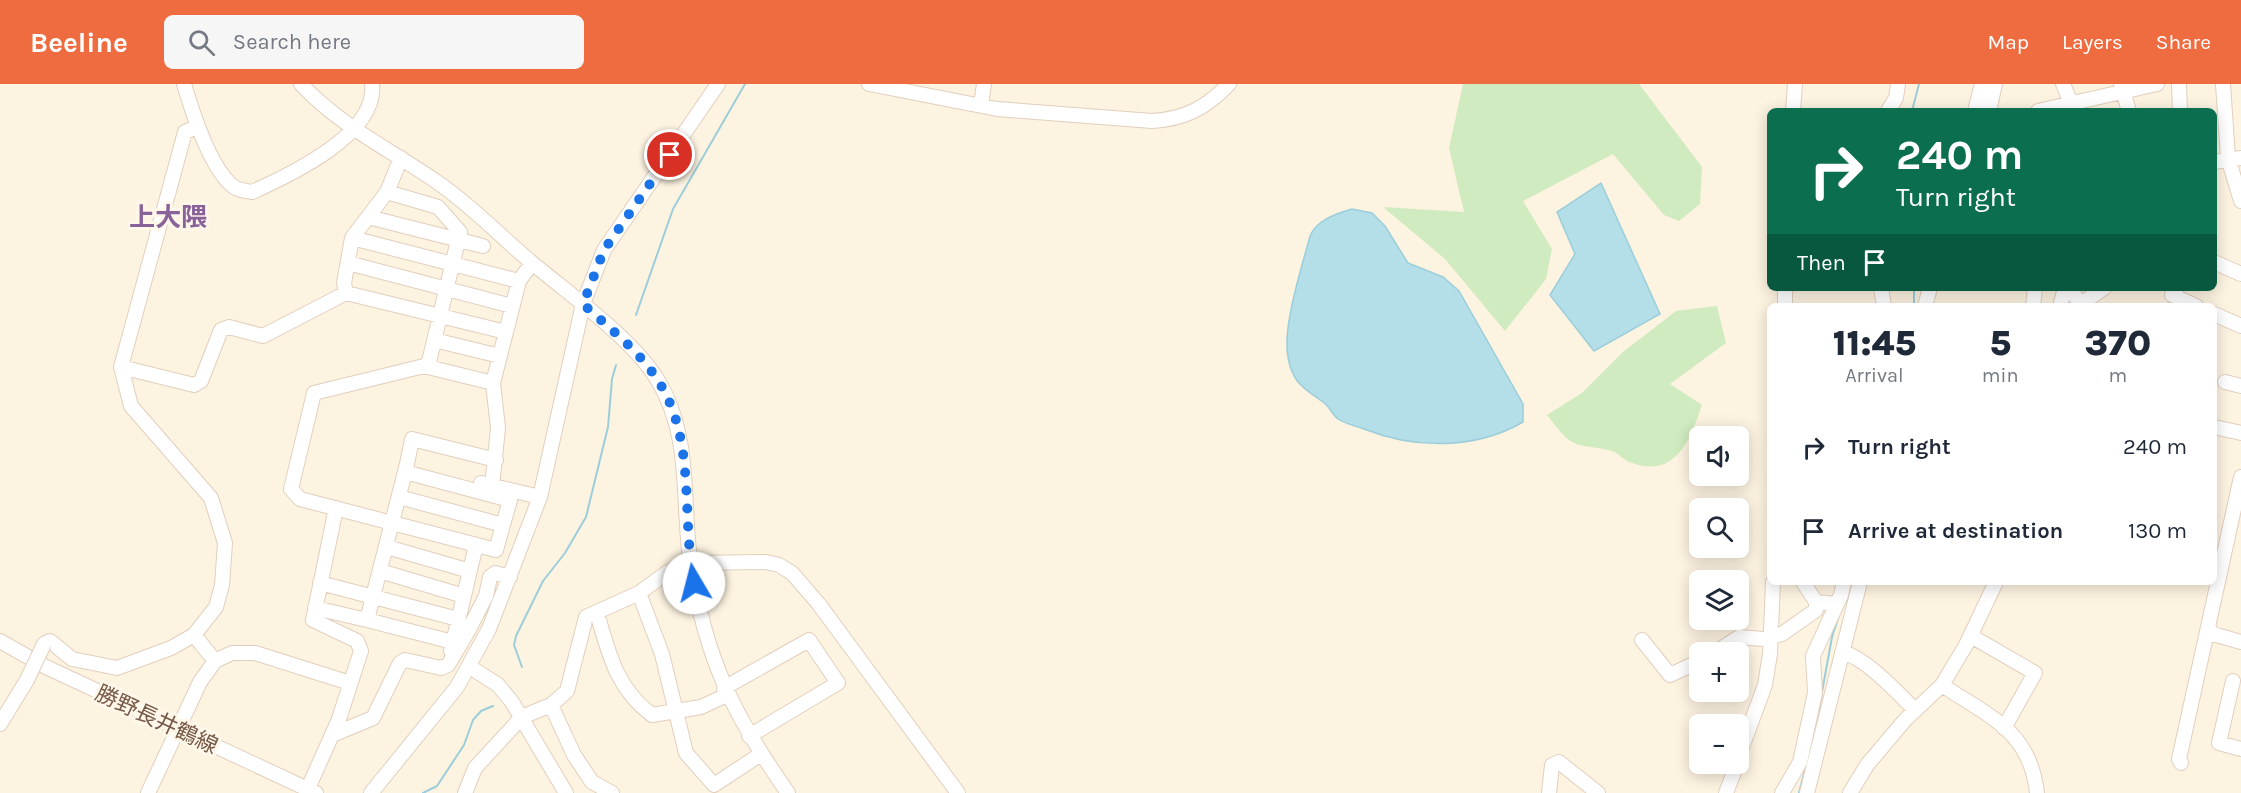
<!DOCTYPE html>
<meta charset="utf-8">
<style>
body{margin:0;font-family:Karla,"Noto Sans JP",sans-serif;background:#f6f6f7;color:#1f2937;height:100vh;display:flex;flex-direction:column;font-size:22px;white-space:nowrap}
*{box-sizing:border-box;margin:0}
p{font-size:20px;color:#747a83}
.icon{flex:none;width:33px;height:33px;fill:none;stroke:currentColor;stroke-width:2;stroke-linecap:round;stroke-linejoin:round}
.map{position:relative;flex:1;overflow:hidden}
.details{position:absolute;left:1767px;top:219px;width:450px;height:282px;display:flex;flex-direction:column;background:#fff;border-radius:9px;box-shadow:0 3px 15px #0003}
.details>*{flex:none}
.guide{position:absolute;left:1767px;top:24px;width:450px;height:183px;border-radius:9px;box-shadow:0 3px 15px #0003;background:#0b6e4f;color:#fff;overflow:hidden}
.controls{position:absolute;left:1689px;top:342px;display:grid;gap:12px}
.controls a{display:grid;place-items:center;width:60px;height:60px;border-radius:9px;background:#fff;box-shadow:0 3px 15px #0003;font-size:30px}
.pin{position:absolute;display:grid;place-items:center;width:51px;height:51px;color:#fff;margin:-26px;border:3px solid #fff;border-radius:50%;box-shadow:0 2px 6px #0007}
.me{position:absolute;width:66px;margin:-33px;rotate:352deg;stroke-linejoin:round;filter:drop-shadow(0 0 4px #0008)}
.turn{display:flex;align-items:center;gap:21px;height:126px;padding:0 30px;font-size:27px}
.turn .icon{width:78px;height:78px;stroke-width:2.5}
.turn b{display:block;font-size:42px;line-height:51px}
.then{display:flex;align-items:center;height:57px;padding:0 30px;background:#0003;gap:12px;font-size:22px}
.eta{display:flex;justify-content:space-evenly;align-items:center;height:102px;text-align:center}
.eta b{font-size:36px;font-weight:800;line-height:42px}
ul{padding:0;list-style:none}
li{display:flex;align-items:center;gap:18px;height:84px;padding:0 30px}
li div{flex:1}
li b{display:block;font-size:22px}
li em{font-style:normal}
header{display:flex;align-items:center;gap:36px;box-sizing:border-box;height:84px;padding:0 30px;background:#ee6c40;color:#fff}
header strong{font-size:28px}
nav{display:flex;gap:33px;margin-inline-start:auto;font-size:21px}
.search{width:420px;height:54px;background:#f6f6f7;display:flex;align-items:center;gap:15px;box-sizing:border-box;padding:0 21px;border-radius:9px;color:#747a83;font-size:22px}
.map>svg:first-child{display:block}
.green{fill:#d0ebbf}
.water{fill:#b5dfe8;stroke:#9bceda;stroke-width:1.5}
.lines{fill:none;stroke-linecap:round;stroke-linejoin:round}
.stream{stroke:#9bceda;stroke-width:2}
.minor-casing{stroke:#e2cfbd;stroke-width:16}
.minor{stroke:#fff;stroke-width:14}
.minor-bridge-casing{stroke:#e2cfbd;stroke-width:16;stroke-linecap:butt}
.minor-bridge{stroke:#fff;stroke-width:14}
.route{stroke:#1a73e8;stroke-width:10;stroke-dasharray:0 18}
.labels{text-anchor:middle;stroke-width:6;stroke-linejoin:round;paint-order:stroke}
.street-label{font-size:22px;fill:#765947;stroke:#fff7e9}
.quarter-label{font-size:26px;font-weight:bold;fill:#89629a;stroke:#fff7e9}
</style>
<header>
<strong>Beeline</strong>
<div class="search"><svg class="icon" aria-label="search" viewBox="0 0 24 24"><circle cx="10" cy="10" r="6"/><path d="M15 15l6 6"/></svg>Search here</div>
<nav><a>Map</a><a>Layers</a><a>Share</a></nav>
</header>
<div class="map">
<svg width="2241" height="709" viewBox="0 0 2241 709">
<rect width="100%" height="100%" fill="#fdf3e1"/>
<path class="green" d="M1463 0H1639L1702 83 1700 120 1679 137 1664 131 1613 70 1523 117 1552 165 1546 195 1505 247 1445 175 1383 123 1464 128 1449 64Z
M1717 222 1726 259 1670 300 1702 321C1691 353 1677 395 1632 379 1624 377 1620 370 1612 367 1600 363 1584 364 1572 358 1563 353 1554 339 1547 331L1582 309 1623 268 1676 227Z"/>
<path class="water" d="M1601 99 1660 230 1594 267 1550 211 1575 170 1557 128Z
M1352 125 1372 129 1385 142 1408 179 1443 193 1459 207 1523 320V338C1475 366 1414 365 1364 345 1356 342 1345 340 1338 335 1332 330 1329 322 1323 318 1304 304 1292 299 1288 273 1282 243 1302 183 1310 152 1317 136 1335 130 1352 125Z"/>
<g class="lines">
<path class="stream" d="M1912 27 1919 0
M1914 204V222
M636 231 673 125 745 0
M522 583 514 561 516 552 543 497 565 469 586 433 608 343 612 295 616 281
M423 709 437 702 464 661 473 636 481 627 493 622
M1799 709 1814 652 1832 553 1840 528"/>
<defs>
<path id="minor" d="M184 0C192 27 211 86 234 103 238 106 246 107 252 108 290 91 378 50 372 0
M301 0C340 42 391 66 437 98 471 121 500 152 531 178 569 210 632 254 657 295 693 353 681 418 691 482 706 576 734 632 788 709
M869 0 997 25 1152 37C1185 35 1206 24 1229 0
M2063 0 2074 26
M2121 0 2129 27
M2179 0 2180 27
M2223 0 2228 74 2241 117
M981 21 984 0
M1793 27 1795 0
M1888 27 1896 14 1898 0
M1975 27 1982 0
M1989 27 1995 0
M2038 27 2157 0
M2214 78 2241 74
M387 108 438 123 460 148 428 282
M368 133 483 162
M352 154 519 197
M2214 178 2241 190
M348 179 512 222
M1881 204 1884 222
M2070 204 2080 220
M2177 204 2172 211 2196 222
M346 209 344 199 352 154 387 108 401 74
M1785 222V204
M1925 222 1930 204
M2033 222 2035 204
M2060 222 2065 204
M2078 222 2104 204
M2214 230 2241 242
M434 256 500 272
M121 283 194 301 201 297 221 246 229 243 263 252 346 209 506 248
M2225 298 2241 302
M2214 343 2241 349
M407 380 367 536 453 558
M407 380 412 355 496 376
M405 388 510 416 496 466 300 415 291 405 314 309 424 282 493 299
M2241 393 2208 543 2213 550 2241 558
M481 399 540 413
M492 402 498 344 493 299 519 197 532 179
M399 413 503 441
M387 463 470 487
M380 487 464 512
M1803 498 1816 518
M320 499 458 535
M639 509 662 570 686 669 714 701 761 670
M315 524 367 536
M597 529C609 570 616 604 652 631L701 623 727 611
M194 551 215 577
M1971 552 2035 589 2004 644
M1642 556 1670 591 1700 577
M0 557 46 583 316 709
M44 560 50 557 72 575 117 584 171 564 194 551 216 523 222 501 225 459 211 414 131 322 121 283 185 48 197 43
M451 567 476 461
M1716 568 1739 553 1763 555 1782 550 1816 526V518L1837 520
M1842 568C1866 574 1897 608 1915 626
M470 583 498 601 512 618 566 709
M2233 597 2219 659 2241 665
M1942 601C1989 633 2030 646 2037 709
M724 604 809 556 838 599 749 652
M551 621 574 671 592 698 612 709
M0 640 27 596
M332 651 373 634 400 579 405 576 441 584 448 581 467 549 486 512 490 493 495 489 510 493
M1738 674 1765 601 1770 570 1773 498
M2181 679 2179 675 2208 543
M148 709 200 598 215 577 232 569H255L350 599
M306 709 339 635 361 567 357 557 313 536 336 424
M371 709 457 603 489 545 540 413 583 220 604 166 718 0
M465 709 475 684 522 633 551 621 567 607 586 533 639 509 668 488 690 479 766 478 779 481 792 489 818 519 958 709
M1549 709 1552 681 1559 678 1598 709
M1726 709 1737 680
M1782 709 1800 678 1815 609 1813 572 1841 511 1844 498
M1807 709 1860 498
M1850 709 1867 681 1905 636 1942 601 1966 561 1996 498"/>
</defs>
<use href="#minor" class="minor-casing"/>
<use href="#minor" class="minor"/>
<defs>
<path id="minor-bridge" d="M27 596 44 560"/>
</defs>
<use href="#minor-bridge" class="minor-bridge-casing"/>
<use href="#minor-bridge" class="minor-bridge"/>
</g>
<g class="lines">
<path class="route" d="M670 71 604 166 583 220C608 243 638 266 657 295 697 355 681 432 694 499"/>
</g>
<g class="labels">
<g class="street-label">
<text transform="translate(157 635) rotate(25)" y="8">勝野長井鶴線</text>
</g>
<g class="quarter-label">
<text x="168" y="142">上大隈</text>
</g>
</g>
</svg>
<div class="controls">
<a><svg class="icon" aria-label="sound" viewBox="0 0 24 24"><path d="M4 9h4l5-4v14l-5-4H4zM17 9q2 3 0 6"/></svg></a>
<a><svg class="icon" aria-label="search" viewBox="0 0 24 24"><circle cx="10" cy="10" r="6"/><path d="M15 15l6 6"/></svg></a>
<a><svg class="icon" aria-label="layers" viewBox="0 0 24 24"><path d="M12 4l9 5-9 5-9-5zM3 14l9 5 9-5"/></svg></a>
<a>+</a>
<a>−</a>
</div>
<div class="pin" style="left:670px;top:71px;background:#d93025"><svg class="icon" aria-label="arrive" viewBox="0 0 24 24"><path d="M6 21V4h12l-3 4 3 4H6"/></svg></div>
<svg class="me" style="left:694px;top:499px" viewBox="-20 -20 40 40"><circle r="19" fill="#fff"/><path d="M0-13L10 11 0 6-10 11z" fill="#1a73e8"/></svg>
<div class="guide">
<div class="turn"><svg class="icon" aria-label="right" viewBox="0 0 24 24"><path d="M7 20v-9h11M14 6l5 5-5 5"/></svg><div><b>240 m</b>Turn right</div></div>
<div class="then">Then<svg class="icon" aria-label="arrive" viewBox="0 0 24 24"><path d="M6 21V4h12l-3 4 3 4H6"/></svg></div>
</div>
<section class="details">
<div class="eta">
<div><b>11:45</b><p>Arrival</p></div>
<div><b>5</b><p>min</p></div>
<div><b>370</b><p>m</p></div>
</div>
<ul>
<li><svg class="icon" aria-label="right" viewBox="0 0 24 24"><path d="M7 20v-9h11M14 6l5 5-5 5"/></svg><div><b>Turn right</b></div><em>240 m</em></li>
<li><svg class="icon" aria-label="arrive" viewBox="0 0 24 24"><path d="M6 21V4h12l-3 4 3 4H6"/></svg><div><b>Arrive at destination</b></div><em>130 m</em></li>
</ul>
</section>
</div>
